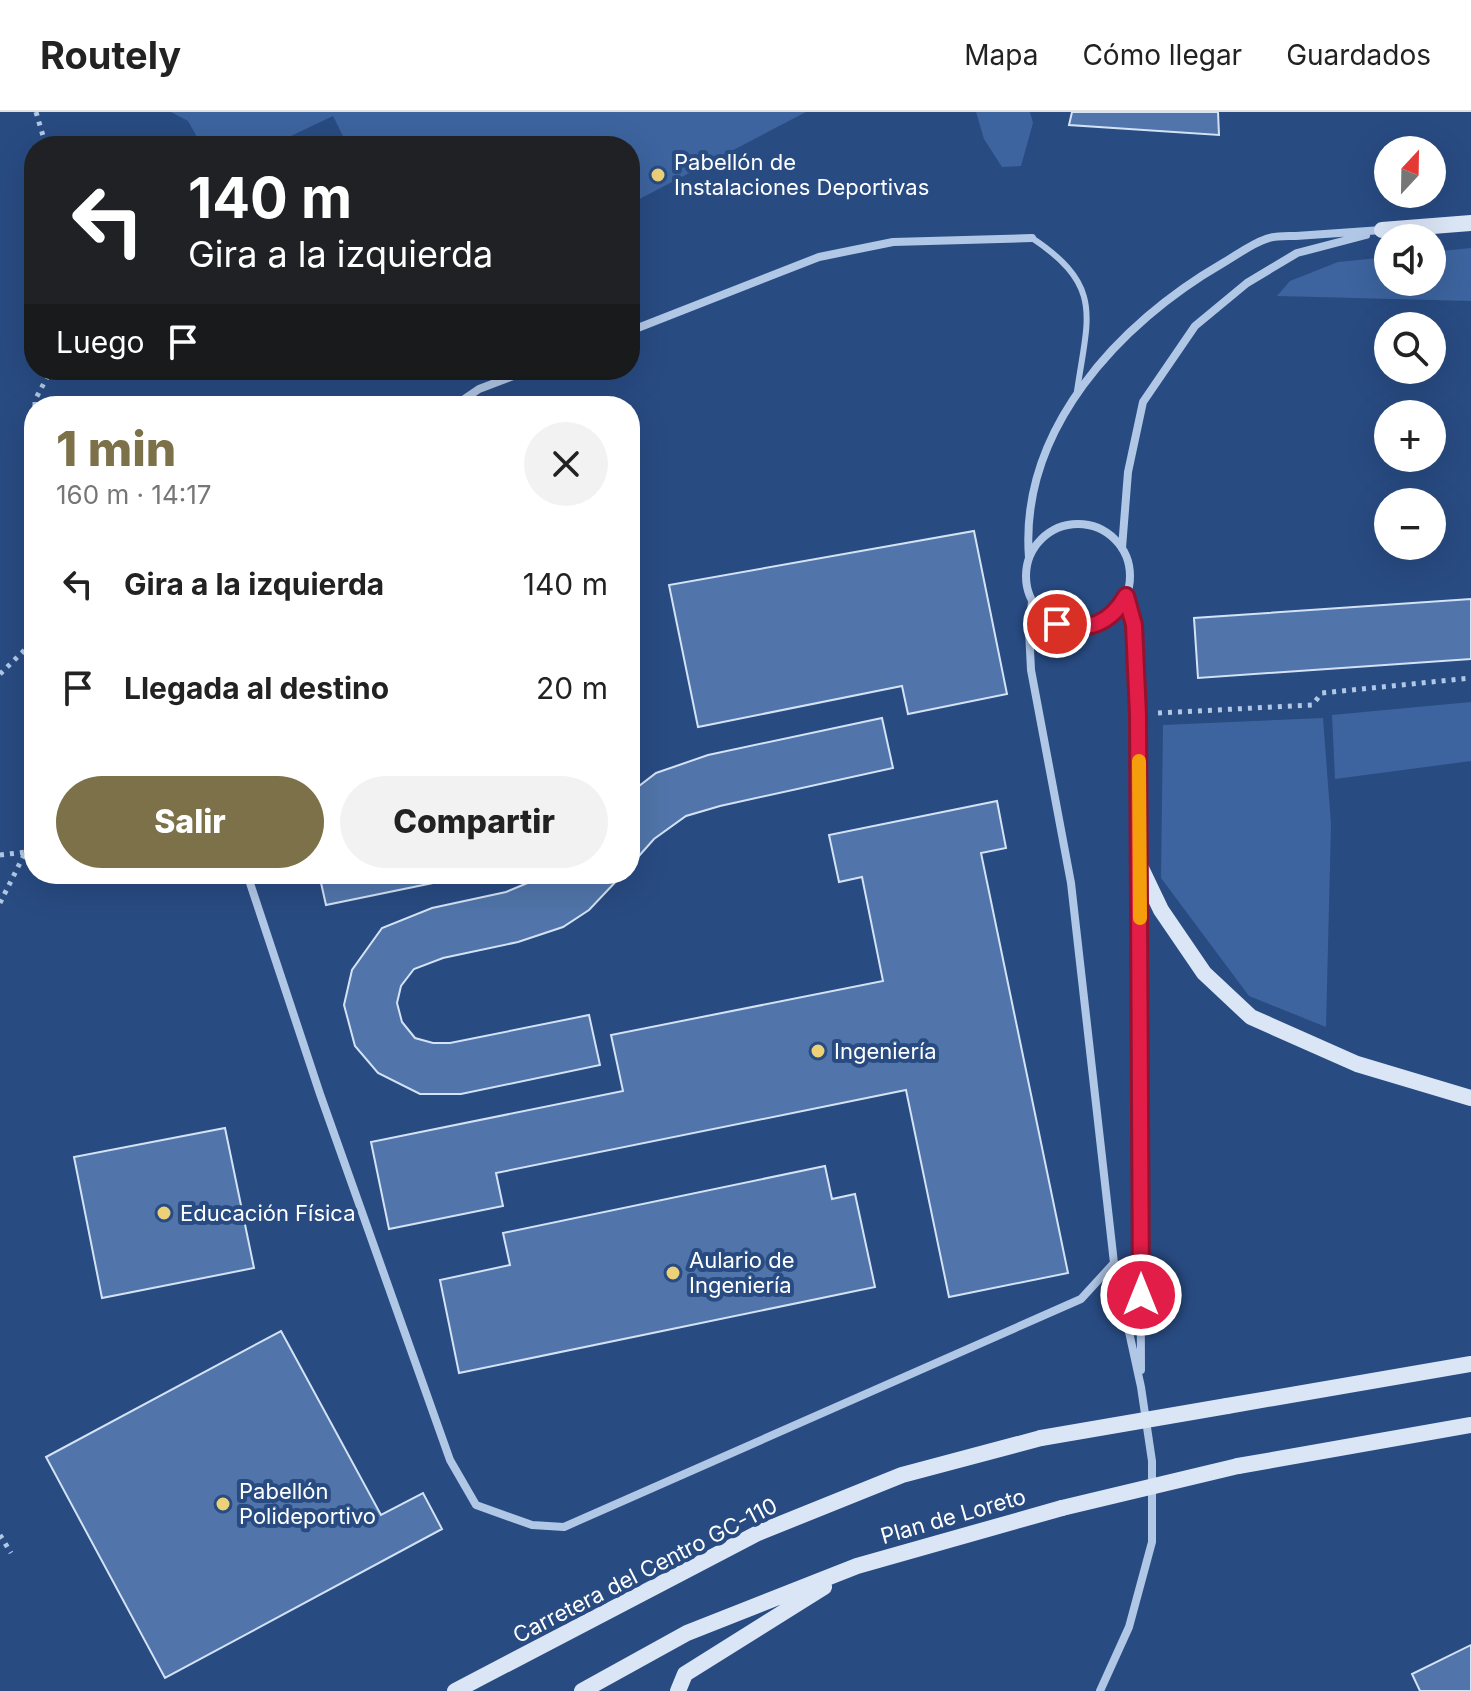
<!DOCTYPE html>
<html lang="es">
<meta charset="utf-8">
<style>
body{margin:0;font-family:Inter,sans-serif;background:#f2f2f2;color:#222;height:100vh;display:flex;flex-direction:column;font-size:30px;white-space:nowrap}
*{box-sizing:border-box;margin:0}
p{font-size:26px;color:#767676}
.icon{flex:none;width:44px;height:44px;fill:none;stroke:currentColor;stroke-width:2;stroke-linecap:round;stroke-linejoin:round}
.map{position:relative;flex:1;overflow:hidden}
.panel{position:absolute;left:24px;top:284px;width:616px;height:488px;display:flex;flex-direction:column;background:#fff;border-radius:32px;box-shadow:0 8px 32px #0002}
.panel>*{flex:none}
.top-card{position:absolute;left:24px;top:24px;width:616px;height:244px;border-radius:32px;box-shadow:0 8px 32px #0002;background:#202124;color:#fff;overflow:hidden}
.needle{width:52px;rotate:22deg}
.buttons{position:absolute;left:1374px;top:24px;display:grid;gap:16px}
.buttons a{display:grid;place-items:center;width:72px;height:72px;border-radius:50%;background:#fff;box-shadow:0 8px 32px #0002;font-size:40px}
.pin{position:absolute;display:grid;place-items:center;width:68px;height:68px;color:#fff;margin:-34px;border:4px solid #fff;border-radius:50%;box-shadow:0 2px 8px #0007}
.me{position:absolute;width:88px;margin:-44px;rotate:0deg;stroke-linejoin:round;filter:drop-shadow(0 0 6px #0008)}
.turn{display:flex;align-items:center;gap:28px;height:168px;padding:0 32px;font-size:36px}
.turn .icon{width:104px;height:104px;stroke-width:2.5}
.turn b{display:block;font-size:56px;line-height:68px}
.then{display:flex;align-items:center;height:76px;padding:0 32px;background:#0003;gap:16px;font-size:30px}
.round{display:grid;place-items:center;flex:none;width:84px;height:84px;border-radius:42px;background:#f2f2f2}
.summary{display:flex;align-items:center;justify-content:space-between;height:136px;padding:0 32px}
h1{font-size:48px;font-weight:800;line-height:60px;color:#7d7149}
.action{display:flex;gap:16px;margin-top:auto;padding:16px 32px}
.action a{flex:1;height:92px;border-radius:48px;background:#7d7149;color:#fff;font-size:32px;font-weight:800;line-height:92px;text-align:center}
.action a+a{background:#f2f2f2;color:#222}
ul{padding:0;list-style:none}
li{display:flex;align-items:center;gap:24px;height:104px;padding:0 32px}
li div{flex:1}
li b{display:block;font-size:30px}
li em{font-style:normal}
header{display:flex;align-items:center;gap:48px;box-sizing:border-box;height:112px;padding:0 40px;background:#fff;border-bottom:2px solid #e0e0e0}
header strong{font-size:38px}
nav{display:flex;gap:44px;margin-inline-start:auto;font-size:28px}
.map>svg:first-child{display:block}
.green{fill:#3d649f}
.building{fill:#5175aa;stroke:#d4e2f5;stroke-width:2}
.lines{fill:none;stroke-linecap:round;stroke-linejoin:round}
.path{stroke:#b1c7e6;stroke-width:5;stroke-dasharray:4 6;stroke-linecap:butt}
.lane{stroke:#b1c7e6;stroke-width:6}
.street{stroke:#b1c7e6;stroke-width:8}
.secondary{stroke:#dae5f6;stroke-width:16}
.secondary-bridge{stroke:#dae5f6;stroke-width:16}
.route-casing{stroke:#92132f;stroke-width:20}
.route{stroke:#e11d48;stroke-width:14}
.slow{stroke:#f59e0b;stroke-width:14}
.poi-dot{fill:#edd178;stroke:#284b82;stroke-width:3}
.labels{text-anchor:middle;stroke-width:8;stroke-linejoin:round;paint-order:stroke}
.poi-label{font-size:22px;fill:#fff;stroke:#284b82;text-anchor:start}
.street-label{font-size:22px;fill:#fff;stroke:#284b82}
</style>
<header>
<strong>Routely</strong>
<nav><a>Mapa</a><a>Cómo llegar</a><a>Guardados</a></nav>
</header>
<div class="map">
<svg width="1471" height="1579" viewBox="0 0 1471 1579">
<rect width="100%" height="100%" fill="#284b82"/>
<path class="green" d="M171 0H806L630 92V34H348L333 4 270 34H202L188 9Z
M976 0H1030L1033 11 1021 54 1002 55 984 27Z
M1471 136V189L1277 184 1290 169 1338 150 1388 145V170H1432V140Z
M1471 590V649L1335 667 1332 603Z
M1323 606 1331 712 1326 915 1249 884 1161 766 1163 613Z"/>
<path class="building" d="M1072 0H1218L1219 23 1069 13Z
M974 419 1007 582 908 602 902 574 698 615 669 473Z
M1471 487V547L1198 566 1194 506Z
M882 606 893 656 720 694 686 704 654 727 630 754V681L656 661 708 643Z
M997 689 1006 736 981 741 1068 1161 949 1185 906 978 496 1061 503 1094 389 1117 371 1030 623 979 611 923 883 869 862 765 839 770 829 723Z
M319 762H466L467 764 326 793Z
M549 762H623L589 798 563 815 518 830 443 846 414 857 401 874 397 891 402 910 415 926 433 931H450L589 903 600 953 461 982H420L378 961 355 934 344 893 352 858 382 816 432 796 506 780Z
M225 1016 254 1156 102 1186 74 1045Z
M825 1054 832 1087 855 1082 875 1175 459 1261 440 1168 510 1153 503 1121Z
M281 1219 381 1403 423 1381 442 1417 165 1566 46 1345Z
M1471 1533V1579H1420L1412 1562Z"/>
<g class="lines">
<path class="path" d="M36 0 46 34
M35 294V288L51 258
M0 562 34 529
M1158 601 1312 593 1322 581 1471 566
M0 743 26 740
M0 791 34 723
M0 1423 11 1441"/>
<path class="lane" d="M1032 126C1104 174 1088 204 1077 279"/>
<path class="street" d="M630 219 819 145 893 130 1032 126
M454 294 479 277 529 258
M1026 464a52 52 0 1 1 104 0a52 52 0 1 1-104 0Z
M1122 436 1128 360 1143 290 1195 214 1247 171 1297 141 1366 123
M1029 446C1019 318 1119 211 1223 151 1237 143 1251 132 1266 127 1275 123 1287 124 1296 124 1325 122 1353 120 1382 118
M1126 484 1134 513 1138 603 1141 1258
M1032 490 1029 518 1031 558 1071 771 1114 1151 1141 1275 1152 1349V1430L1129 1515 1100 1579
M247 762 320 982 450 1348 476 1393 532 1413 564 1415 1081 1187 1114 1151"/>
<path class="secondary" d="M1382 118 1471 111
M1139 752 1161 798 1204 861 1251 905 1357 952 1471 986
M1227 1294 1471 1252
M1238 1354 1471 1313
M455 1579 758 1421 902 1363 1041 1326
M582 1579 687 1521 857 1454 1062 1396
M678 1579 685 1562 824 1475"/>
<path class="secondary-bridge" d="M1041 1326 1227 1294
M1062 1396 1238 1354"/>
</g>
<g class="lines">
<defs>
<path id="route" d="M1057 512C1088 520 1110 512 1126 484L1134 513 1138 603 1141 1183"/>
</defs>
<use href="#route" class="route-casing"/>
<use href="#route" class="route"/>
<path class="slow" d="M1139 649 1140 806"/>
</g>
<g class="poi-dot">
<circle cx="658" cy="63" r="8"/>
<circle cx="818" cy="939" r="8"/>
<circle cx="164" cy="1101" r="8"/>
<circle cx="673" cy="1161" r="8"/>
<circle cx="223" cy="1392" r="8"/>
</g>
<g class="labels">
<g class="poi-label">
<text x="674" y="58">Pabellón de<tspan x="674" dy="25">Instalaciones Deportivas</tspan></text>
<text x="834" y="947">Ingeniería</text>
<text x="180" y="1109">Educación Física</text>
<text x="689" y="1156">Aulario de<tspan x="689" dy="25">Ingeniería</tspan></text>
<text x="239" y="1387">Pabellón<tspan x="239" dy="25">Polideportivo</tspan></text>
</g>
<g class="street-label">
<text transform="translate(953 1404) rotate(-16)" y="8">Plan de Loreto</text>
<text transform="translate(645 1458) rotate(-27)" y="8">Carretera del Centro GC-110</text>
</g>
</g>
</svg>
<div class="buttons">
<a><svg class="needle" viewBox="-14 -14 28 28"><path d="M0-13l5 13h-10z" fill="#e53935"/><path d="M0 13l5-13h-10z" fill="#767676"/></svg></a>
<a><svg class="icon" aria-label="sound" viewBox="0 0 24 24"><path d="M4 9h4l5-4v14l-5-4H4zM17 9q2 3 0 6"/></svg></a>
<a><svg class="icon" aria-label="search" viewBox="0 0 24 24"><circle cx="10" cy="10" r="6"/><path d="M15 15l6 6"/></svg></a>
<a>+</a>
<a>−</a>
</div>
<div class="pin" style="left:1057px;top:512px;background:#d93025"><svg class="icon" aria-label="arrive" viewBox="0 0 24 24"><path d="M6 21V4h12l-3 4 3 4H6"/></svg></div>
<svg class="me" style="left:1141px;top:1183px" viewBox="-20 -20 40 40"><circle r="17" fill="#e11d48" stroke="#fff" stroke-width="3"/><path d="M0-11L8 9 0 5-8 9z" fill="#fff"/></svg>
<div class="top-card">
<div class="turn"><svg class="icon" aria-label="left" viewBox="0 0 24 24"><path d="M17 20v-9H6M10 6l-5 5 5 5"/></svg><div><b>140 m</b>Gira a la izquierda</div></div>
<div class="then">Luego<svg class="icon" aria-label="arrive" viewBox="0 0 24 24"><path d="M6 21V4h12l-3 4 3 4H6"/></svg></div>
</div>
<section class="panel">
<div class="summary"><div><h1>1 min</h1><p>160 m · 14:17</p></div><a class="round"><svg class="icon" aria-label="close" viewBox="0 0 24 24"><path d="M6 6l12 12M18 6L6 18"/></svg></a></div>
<ul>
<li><svg class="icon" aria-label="left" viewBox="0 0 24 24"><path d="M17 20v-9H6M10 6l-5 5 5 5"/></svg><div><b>Gira a la izquierda</b></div><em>140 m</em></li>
<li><svg class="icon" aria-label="arrive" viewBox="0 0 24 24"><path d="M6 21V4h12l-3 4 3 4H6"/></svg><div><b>Llegada al destino</b></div><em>20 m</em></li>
</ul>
<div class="action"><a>Salir</a><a>Compartir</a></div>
</section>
</div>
